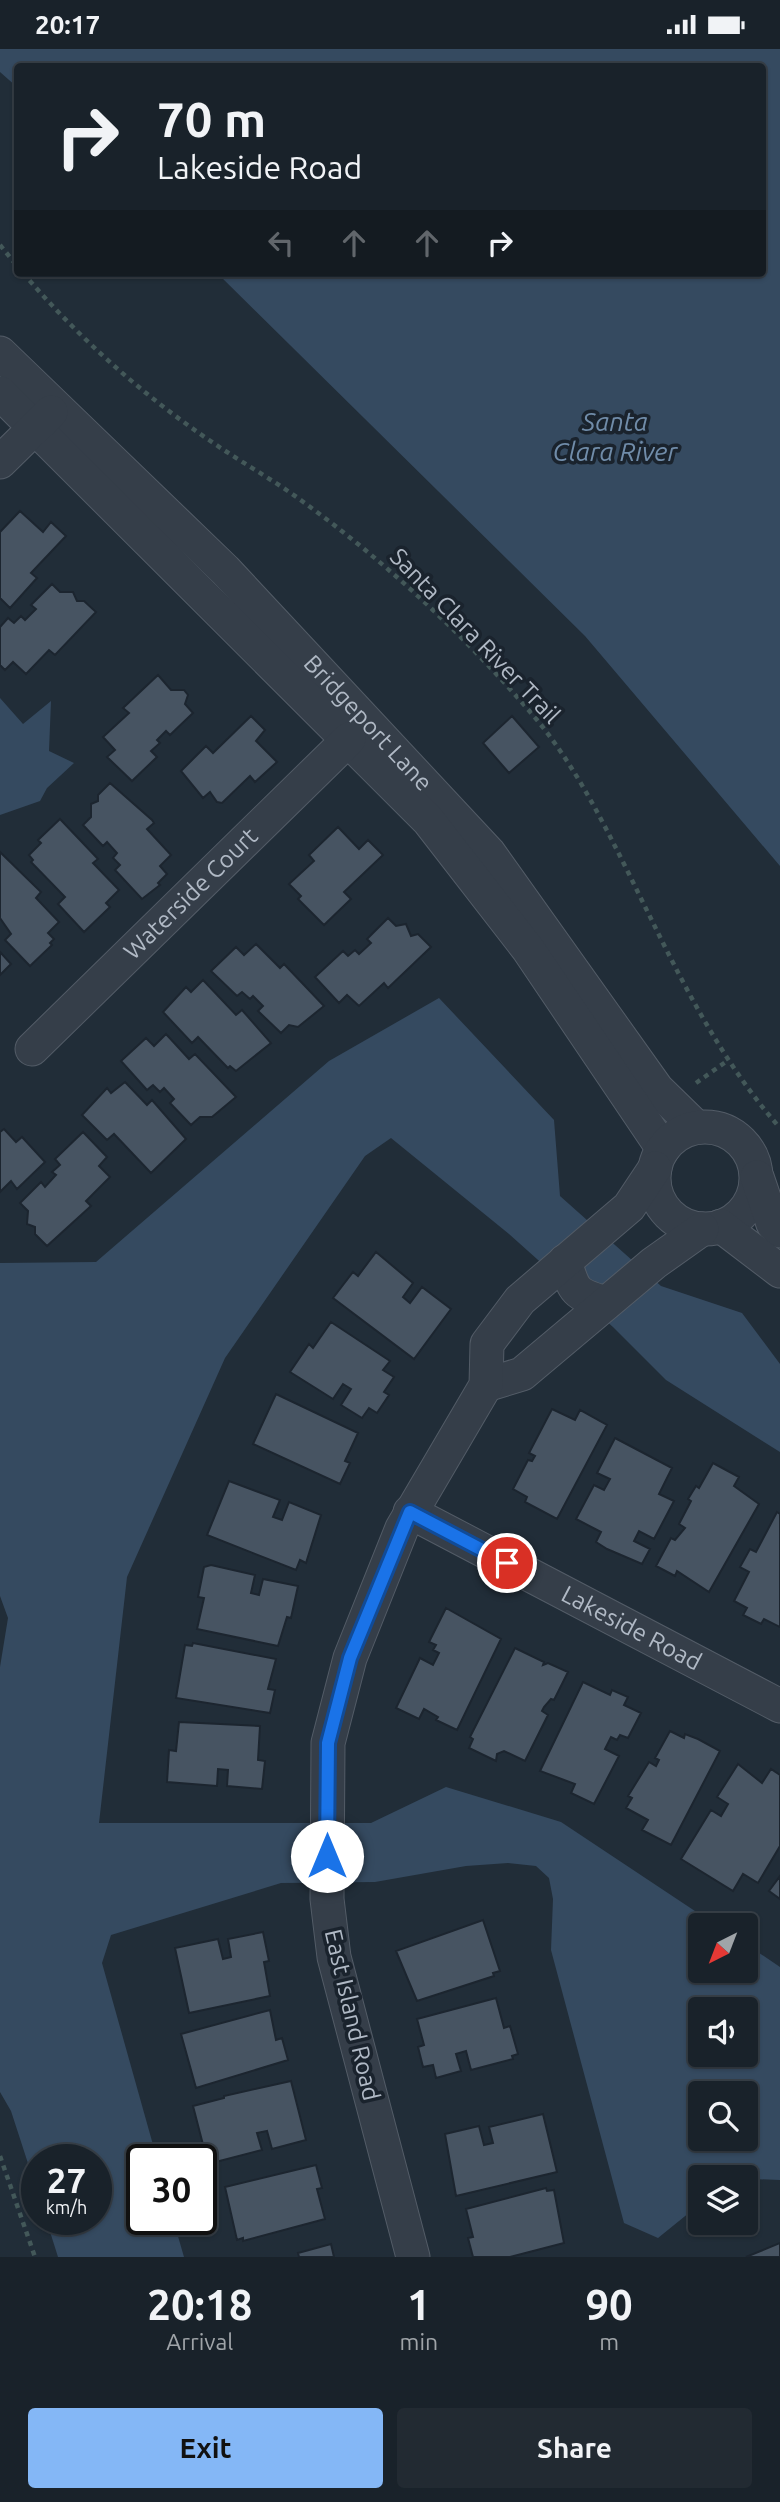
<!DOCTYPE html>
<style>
body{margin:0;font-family:Ubuntu,sans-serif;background:#222a32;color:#f1f3f6;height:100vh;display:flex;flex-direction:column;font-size:26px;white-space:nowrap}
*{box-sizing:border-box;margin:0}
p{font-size:23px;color:#9fa4a8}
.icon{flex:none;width:38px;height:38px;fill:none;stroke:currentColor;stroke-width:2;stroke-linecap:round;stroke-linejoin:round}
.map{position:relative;height:2208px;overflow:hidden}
.sheet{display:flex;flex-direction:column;background:#19222a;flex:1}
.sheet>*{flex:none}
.guide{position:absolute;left:14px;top:14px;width:752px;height:214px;border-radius:7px;box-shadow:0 2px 5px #0004,0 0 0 2px #373f47;background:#19222a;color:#f1f3f6;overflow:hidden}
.needle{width:46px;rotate:222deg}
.tools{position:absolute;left:688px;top:1864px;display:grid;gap:14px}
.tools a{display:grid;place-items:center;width:70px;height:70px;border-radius:7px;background:#19222a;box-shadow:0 2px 5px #0004,0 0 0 2px #373f47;font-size:35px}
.speed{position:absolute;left:21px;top:2095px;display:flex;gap:14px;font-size:35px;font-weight:700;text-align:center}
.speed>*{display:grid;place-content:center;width:91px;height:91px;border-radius:50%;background:#19222a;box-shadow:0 2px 5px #0004,0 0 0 2px #373f47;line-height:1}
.speed small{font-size:18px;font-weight:400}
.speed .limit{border:4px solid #111;border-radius:10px;background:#fff;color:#111}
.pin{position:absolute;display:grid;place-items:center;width:60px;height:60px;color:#fff;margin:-30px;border:4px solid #fff;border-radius:50%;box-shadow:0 2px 7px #0007}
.me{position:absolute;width:77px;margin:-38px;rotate:0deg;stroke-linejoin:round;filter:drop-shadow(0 0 5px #0008)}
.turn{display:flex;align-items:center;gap:24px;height:147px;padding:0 28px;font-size:32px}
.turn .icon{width:91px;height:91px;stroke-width:2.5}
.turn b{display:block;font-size:49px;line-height:60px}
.lanes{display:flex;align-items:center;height:66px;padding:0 28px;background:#0003;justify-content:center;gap:35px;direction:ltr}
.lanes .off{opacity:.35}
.eta{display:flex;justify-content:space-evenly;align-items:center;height:119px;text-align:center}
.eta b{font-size:42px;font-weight:700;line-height:49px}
.primary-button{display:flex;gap:14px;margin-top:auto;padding:14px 28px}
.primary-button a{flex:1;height:80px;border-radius:7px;background:#84b7f6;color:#111;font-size:28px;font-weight:700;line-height:80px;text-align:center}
.primary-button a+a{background:#222a32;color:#f1f3f6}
.status{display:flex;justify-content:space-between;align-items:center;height:49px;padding:0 35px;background:#19222a;direction:ltr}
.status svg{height:19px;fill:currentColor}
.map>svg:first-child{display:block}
.water{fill:#354a60;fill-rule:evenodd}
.building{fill:#475462;stroke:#1c252f;stroke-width:2}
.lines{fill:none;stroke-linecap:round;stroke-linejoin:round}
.minor-casing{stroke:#535c67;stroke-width:35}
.path{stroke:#435859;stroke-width:4.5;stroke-dasharray:5 5;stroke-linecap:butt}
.minor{stroke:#353e49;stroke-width:33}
.route-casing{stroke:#114b97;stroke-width:18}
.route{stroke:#1a73e8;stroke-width:12}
.labels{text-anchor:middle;stroke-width:7;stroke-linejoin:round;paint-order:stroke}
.street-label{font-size:24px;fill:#b0b9c5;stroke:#1a232d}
.water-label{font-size:26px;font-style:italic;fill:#708ca9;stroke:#1a232d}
</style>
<div class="status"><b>20:17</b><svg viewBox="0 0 49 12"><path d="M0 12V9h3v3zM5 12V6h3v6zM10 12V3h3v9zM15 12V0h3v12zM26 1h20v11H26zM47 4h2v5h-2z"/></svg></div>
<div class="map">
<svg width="780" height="2208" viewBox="0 0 780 2208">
<rect width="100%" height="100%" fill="#212d38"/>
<path class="water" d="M0 0H780V817L585 587 217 224H763V18H18L17 38 0 23Z
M0 649 23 675 51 652 49 702 74 714 47 739 40 752 0 766Z
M439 949 554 1071 560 1147 661 1237 742 1264 780 1315V1403L666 1331 613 1278 509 1185 391 1089 365 1107 225 1309 127 1528 99 1774H371L446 1738 561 1773 716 1876H700V1922H746V1895L780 1918V2131L700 2128V2155L658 2189 624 2174 551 1901 553 1850 549 1829 536 1817 508 1814 466 1817 375 1833 281 1834 111 1886 102 1914 157 2110H142V2170H173L184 2208H58L46 2170H96V2110H37V2142L11 2062 0 2043V1618L8 1569 0 1547V1214L96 1213 329 1012ZM700 1960H746V2006H700ZM700 2044H746V2090H700Z"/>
<path class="building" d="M20 462 43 483 51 473 66 487 31 524 37 529 10 559 0 549V483Z
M52 535 60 543H73L77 552H84L96 563 55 606 49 601 26 625 13 613 5 621 0 616V578L8 569 14 574 21 567 25 571 36 560 31 556Z
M158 626 171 641H184L188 646 185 655 193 664 170 686 166 682 157 691 160 694 151 702 157 708 132 732 107 708 115 701 103 688 129 664 123 659Z
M251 667 265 681 256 692 277 713 255 733 250 727 222 754 217 753 210 743 203 749 181 722 206 697 213 704Z
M512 667 539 698 509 724 483 694Z
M110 734 152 771 154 774 147 780 171 806 160 817 167 825 158 834 160 836 142 850 115 821 120 816 113 809 117 804 107 793 103 797 83 776 91 768V755L98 752V746Z
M60 770 98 810 93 814 119 841 106 854 110 858 84 883 58 855 65 848 31 813 33 811 29 806 41 794 38 791Z
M338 778 359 800 368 791 383 806 344 843 351 850 324 876 298 850 301 847 289 835 314 812 309 806Z
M0 803 41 843 36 849 59 873 48 884 54 890 50 894 52 896 30 917 5 891 11 885 0 869Z
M388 869 396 877 406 875 411 887 418 885 431 898 388 939 384 934 359 957 347 946 339 954 315 928 343 902 348 907 355 901 359 905 371 894 367 890Z
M256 895 280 919 284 915 324 957 298 978 289 976 281 984 258 962 263 957 253 947 250 950 242 943 237 947 211 922 236 898 244 906Z
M0 903 11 915 0 926Z
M203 931 236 966 242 961 271 994 236 1022 230 1017 228 1019 198 988 192 994 163 963 186 938 191 943Z
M166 985 189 1010 195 1005 236 1048 212 1068H200L191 1076 170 1054 174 1050 164 1039 160 1043 153 1036 147 1041 121 1012 146 989 154 997Z
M125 1033 147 1056 152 1051 186 1090 151 1124 114 1085 107 1091 82 1066 107 1039 111 1044Z
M4 1080 16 1093 22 1088 45 1113 17 1140 11 1132 0 1143V1083Z
M83 1083 107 1108 99 1117 110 1128 86 1152 91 1157 47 1197 35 1185V1178L27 1175 28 1162 20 1154 41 1133 45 1138 56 1126 52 1123 60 1116 55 1110Z
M376 1203 413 1234 403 1248 410 1254 422 1238 451 1260 414 1310 333 1249 353 1223 358 1227Z
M331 1273 390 1312 383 1321 394 1328 384 1343 389 1346 377 1364 369 1359 362 1369 341 1356 351 1340 343 1335 333 1350 290 1323 309 1295 313 1299Z
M276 1345 358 1384 345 1412 350 1414 340 1435 253 1395Z
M552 1360 575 1371 580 1361 607 1376 557 1470 525 1453 527 1448 513 1440 528 1411 532 1412 535 1407 529 1404Z
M615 1389 672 1419 659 1445 674 1452 654 1490 639 1482 634 1492 650 1500 642 1515 607 1500 596 1493 601 1483 576 1470 594 1436 604 1441 610 1430 597 1424Z
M713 1414 739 1428 734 1437 759 1455 709 1543 677 1522 675 1527 656 1517 671 1489 675 1491 685 1479 679 1475 691 1452 688 1450 696 1437 699 1439Z
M229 1432 280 1451 273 1468 282 1471 289 1453 321 1466 306 1514 300 1511 296 1521 207 1486Z
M777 1463 780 1465V1578L764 1570 761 1575 743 1566 747 1559 734 1552 749 1523 740 1518 750 1500 756 1503Z
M211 1516 255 1526 251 1544 259 1546 263 1530 298 1537 291 1569 287 1568 278 1597 197 1580 204 1549 198 1548 204 1518Z
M446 1559 501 1590 457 1681 436 1671 438 1668 424 1660 419 1670 396 1659 420 1609 433 1616 439 1604 433 1601 436 1596 429 1593Z
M193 1594 276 1610 268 1640 275 1641 270 1664 176 1649 185 1596 192 1597Z
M515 1599 544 1613 543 1616 548 1614 568 1623 554 1651 551 1650 544 1658 542 1662 548 1666 525 1712 504 1702 497 1705 496 1712 469 1699 473 1690 470 1688Z
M583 1633 610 1646 612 1641 628 1648 624 1656 641 1664 628 1689 620 1686 617 1691 611 1688 605 1700 619 1707 594 1755 571 1744 575 1735 540 1722Z
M179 1673 260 1677 258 1711 265 1712 262 1740 227 1737 228 1721 218 1720 217 1737 167 1733 169 1701 176 1702Z
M670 1682 684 1689 685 1685 698 1690 720 1702 671 1796 642 1781 648 1771 626 1759 632 1749 628 1747 649 1713 656 1717 659 1711 655 1709Z
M738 1715 762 1734 771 1720 780 1726V1797L758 1834 743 1825 733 1842 681 1810 711 1761 721 1767 728 1755 717 1748Z
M780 1827V1850L769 1842Z
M483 1871 500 1922 493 1924 494 1927 417 1952 396 1902Z
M263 1883 269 1912 264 1913 270 1947 189 1964 175 1899 218 1890 223 1910 231 1908 228 1890Z
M496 1949 504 1979 510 1977 518 2005 512 2007 513 2010 471 2021 466 2002 456 2005 461 2022 436 2029 433 2016 423 2018 418 1998 424 1996 417 1970Z
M270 1961 276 1991 282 1989 288 2011 196 2039 181 1985Z
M291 2032 306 2091 272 2100 267 2082 257 2084 262 2101 208 2115 193 2057 224 2049V2047Z
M543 2065 557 2123 456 2147 445 2085 479 2077 484 2096 493 2094 489 2078Z
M316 2116 322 2139 317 2140 325 2170 243 2192V2189L237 2191 225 2138Z
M546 2139 547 2142 554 2141 564 2194 510 2208H473L468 2189 473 2188 466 2160Z
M780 2194V2208H746Z
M331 2195 334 2208H299L298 2204Z"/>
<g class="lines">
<defs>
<g id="minor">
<path id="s1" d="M0 304 225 521 489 804 657 1040 696 1078"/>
<path d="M0 344 428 771 528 900 663 1100"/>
<path d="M0 413 51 363"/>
<path id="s2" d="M32 1000 349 690"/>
<circle cx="705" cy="1129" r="51"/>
<path d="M757 1128 773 1175 780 1182"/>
<path d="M721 1177 780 1222"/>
<path d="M565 1212C574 1243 575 1245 606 1254"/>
<path d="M486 1336 522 1325 654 1214 702 1180"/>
<path id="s3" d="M410 1463 780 1657"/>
<path d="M413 2208 334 1908 327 1850 328 1694 350 1609 402 1479 486 1336 487 1295 520 1251 629 1158 655 1119"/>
</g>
</defs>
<use href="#minor" class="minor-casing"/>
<path class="path" d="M0 196 18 218
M23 224C77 287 140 344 209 391 239 412 272 430 302 452 385 512 465 587 532 665 573 713 601 769 629 825 673 914 714 1004 780 1079
M696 1034 727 1012
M0 2107 35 2208"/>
<use href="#minor" class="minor"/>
</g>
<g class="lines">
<defs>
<path id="route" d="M327 1807 328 1694 350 1609 410 1463 507 1514"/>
</defs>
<use href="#route" class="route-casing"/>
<use href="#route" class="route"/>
</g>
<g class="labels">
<g class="street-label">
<text transform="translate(475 587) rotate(46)" y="8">Santa Clara River Trail</text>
<text dy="8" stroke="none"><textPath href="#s1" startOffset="522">Bridgeport Lane</textPath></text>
<text dy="8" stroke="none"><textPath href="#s2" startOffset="222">Waterside Court</textPath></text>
<text dy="8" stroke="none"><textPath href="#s3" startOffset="250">Lakeside Road</textPath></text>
<text transform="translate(352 1966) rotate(77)" y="8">East Island Road</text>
</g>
<g class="water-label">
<text x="615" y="382">Santa<tspan x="615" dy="30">Clara River</tspan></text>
</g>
</g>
</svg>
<div class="tools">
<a><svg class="needle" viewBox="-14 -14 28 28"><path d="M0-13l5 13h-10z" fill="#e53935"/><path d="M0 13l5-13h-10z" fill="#9fa4a8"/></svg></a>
<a><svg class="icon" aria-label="sound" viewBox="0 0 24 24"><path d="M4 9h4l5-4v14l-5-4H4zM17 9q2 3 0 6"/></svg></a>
<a><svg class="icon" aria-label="search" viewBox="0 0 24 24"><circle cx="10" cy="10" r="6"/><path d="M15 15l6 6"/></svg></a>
<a><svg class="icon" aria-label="layers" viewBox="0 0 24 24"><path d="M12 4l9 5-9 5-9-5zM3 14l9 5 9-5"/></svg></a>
</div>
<div class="speed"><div>27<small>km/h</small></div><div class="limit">30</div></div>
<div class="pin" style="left:507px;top:1514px;background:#d93025"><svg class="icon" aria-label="arrive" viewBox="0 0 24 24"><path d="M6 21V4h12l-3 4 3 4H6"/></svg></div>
<svg class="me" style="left:327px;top:1807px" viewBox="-20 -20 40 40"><circle r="19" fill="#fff"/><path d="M0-13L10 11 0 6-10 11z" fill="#1a73e8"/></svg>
<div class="guide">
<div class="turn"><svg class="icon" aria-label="right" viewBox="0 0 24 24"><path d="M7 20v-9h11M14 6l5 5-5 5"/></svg><div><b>70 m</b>Lakeside Road</div></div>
<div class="lanes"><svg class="icon off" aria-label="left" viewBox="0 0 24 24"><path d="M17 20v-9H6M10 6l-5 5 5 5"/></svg><svg class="icon off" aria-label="ahead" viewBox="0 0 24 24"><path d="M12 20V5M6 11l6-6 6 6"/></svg><svg class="icon off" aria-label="ahead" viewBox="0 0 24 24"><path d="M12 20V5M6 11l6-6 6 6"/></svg><svg class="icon" aria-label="right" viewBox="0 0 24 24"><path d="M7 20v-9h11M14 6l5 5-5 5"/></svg></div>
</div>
</div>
<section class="sheet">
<div class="eta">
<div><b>20:18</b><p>Arrival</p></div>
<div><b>1</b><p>min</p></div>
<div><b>90</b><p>m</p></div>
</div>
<div class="primary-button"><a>Exit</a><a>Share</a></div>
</section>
